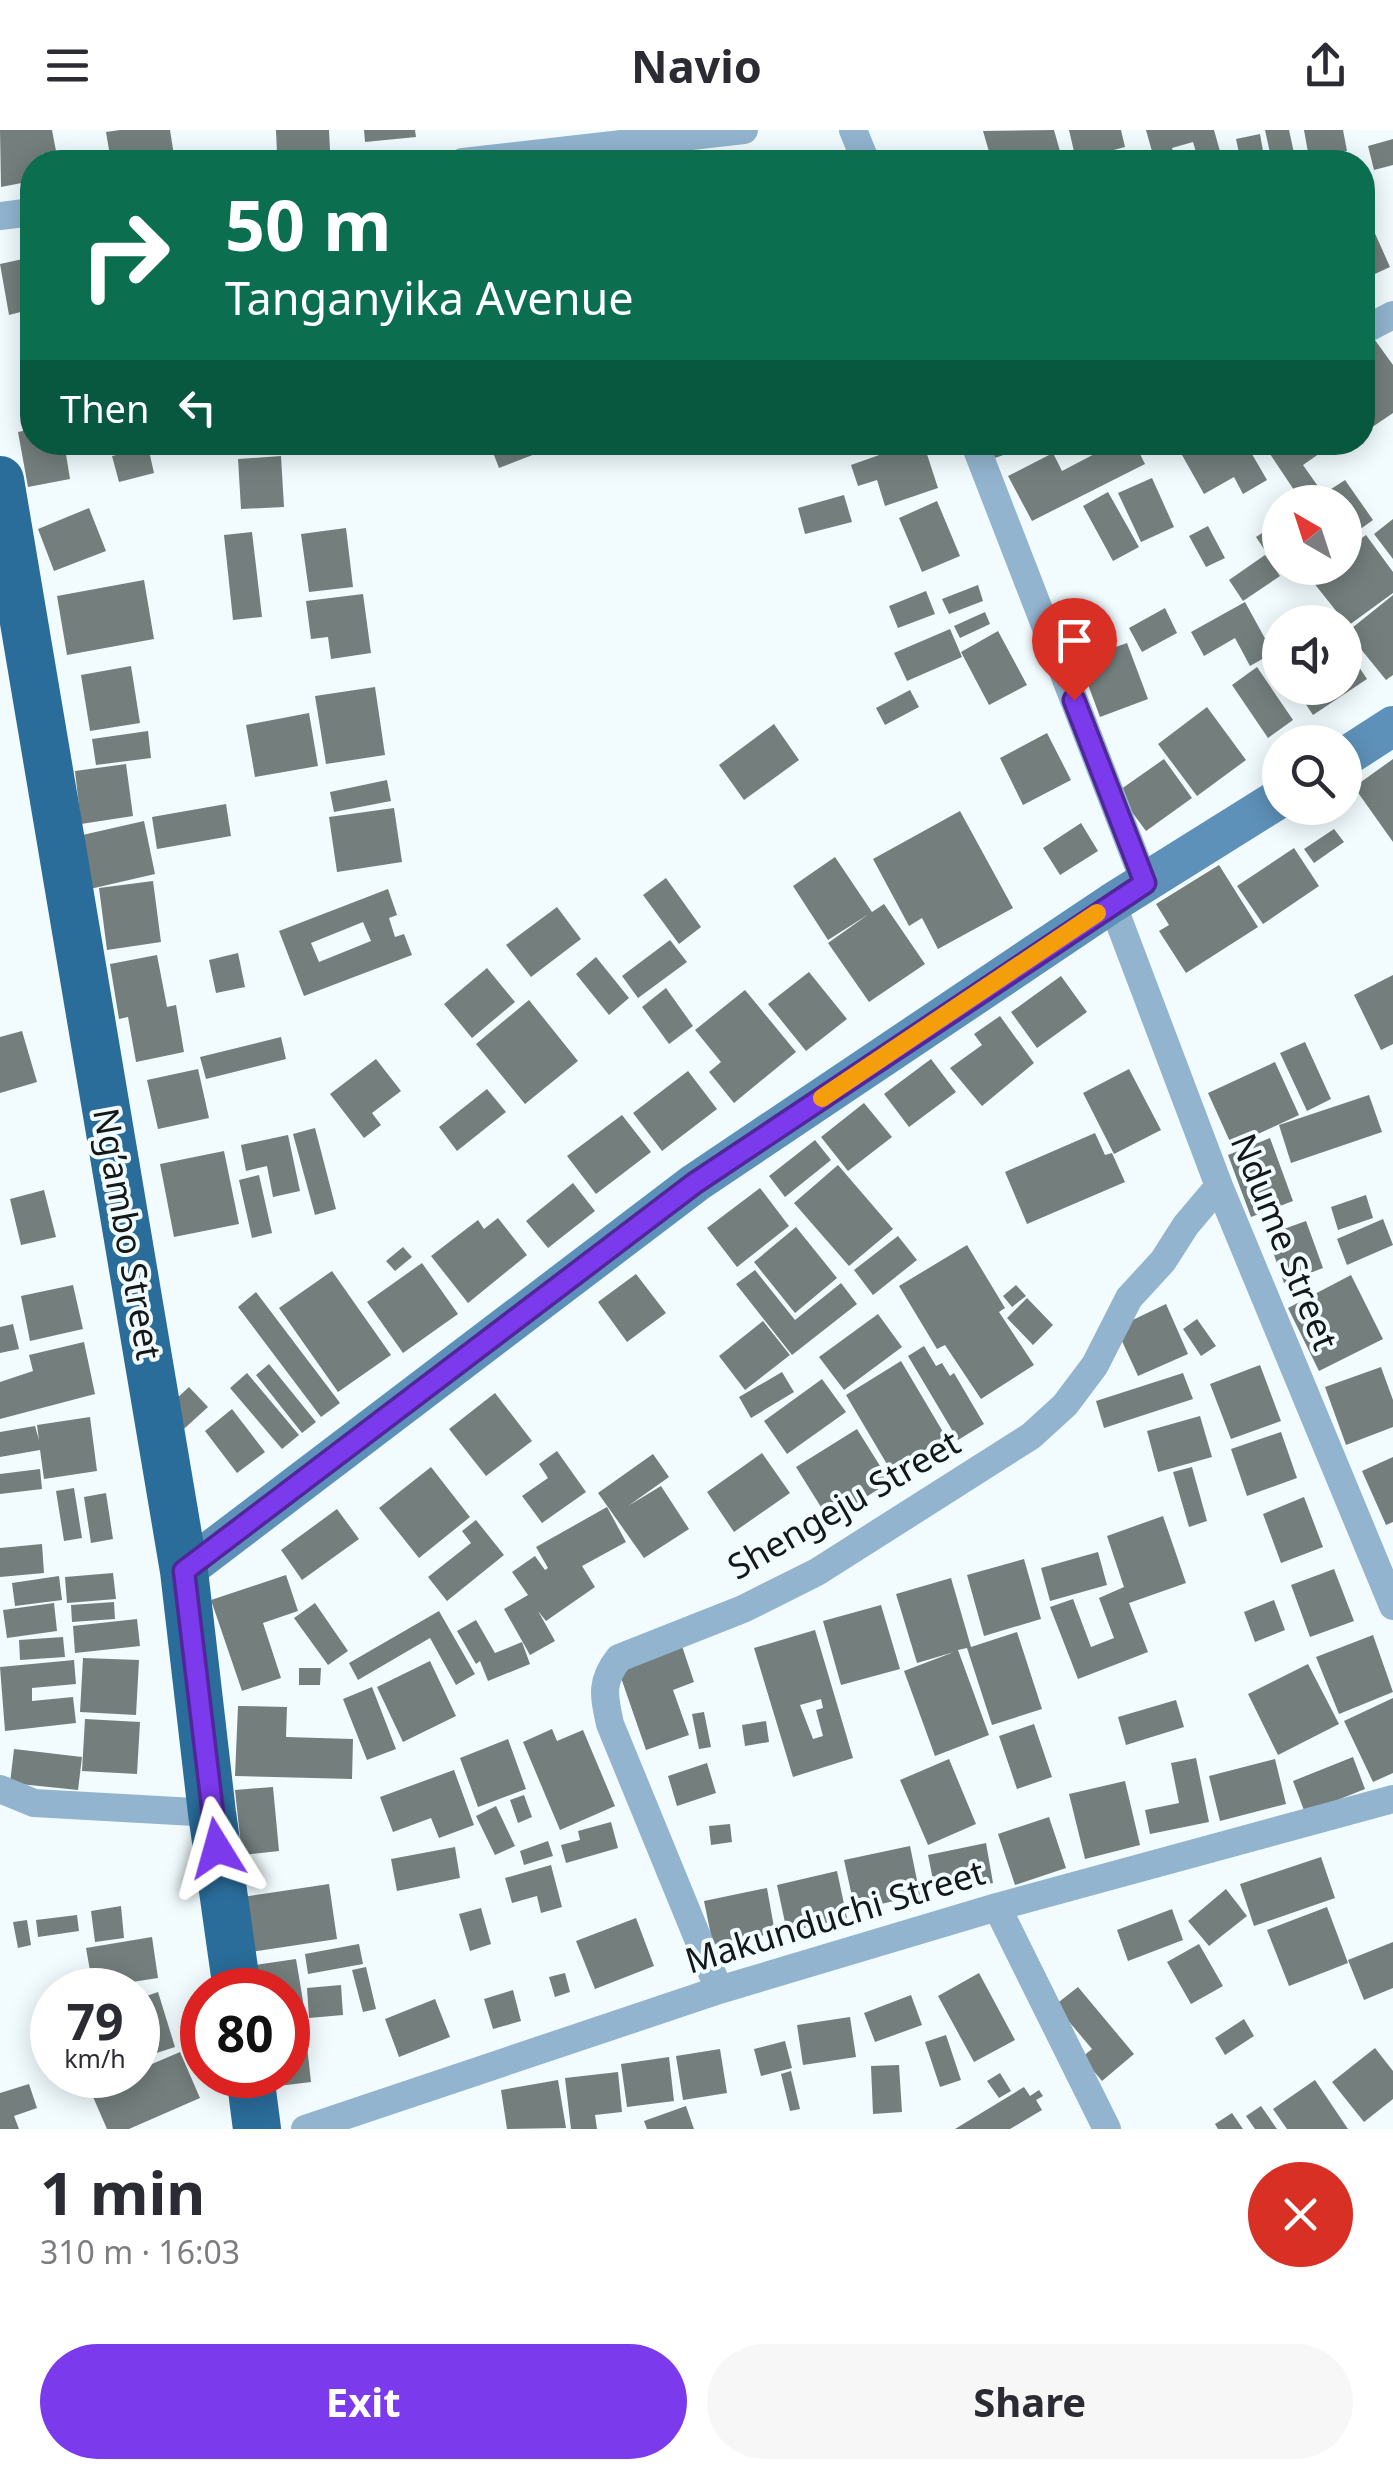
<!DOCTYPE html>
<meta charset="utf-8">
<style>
body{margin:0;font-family:"Noto Sans",sans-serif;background:#f7f7f7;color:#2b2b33;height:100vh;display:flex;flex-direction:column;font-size:38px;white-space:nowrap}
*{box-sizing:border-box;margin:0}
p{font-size:32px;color:#7c7c81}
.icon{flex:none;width:55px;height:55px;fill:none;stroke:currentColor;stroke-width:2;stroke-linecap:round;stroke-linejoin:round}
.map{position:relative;height:1999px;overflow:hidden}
.side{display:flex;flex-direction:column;background:#fff;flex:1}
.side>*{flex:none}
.top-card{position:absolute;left:20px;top:20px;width:1355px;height:305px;border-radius:40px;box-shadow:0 5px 25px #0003;background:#0b6e4f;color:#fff;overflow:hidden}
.needle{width:65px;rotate:321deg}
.tools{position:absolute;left:1262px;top:355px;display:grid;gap:20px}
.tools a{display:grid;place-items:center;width:100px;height:100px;border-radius:50%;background:#fff;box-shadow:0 5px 25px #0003;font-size:50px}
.speed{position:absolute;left:30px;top:1838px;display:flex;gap:20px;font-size:50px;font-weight:700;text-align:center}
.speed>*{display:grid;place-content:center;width:130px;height:130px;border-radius:50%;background:#fff;box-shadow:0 5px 25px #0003;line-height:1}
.speed small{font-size:25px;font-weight:400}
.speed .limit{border:15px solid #d22;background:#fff;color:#111}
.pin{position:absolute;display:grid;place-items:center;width:85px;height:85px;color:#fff;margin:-102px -42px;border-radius:50% 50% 50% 0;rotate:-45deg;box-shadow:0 0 10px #0007}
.pin .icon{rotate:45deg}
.me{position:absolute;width:110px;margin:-55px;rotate:352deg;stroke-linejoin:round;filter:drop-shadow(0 0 8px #0008)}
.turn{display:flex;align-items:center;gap:35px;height:210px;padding:0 40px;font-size:45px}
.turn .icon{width:130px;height:130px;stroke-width:2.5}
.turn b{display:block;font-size:70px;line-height:85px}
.then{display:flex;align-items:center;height:95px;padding:0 40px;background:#0003;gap:20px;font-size:38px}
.round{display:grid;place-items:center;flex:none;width:105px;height:105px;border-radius:52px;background:#f7f7f7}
.overview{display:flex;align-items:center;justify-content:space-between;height:170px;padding:0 40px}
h1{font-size:60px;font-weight:700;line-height:75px}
.primary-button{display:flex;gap:20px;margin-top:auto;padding:20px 40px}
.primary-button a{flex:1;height:115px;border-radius:60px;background:#7c3aed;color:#fff;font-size:40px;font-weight:700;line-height:115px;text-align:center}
.primary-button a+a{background:#f7f7f7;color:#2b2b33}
header{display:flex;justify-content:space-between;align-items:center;height:130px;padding:0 40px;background:#fff;font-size:45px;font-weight:700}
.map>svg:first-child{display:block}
.building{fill:#737e7d;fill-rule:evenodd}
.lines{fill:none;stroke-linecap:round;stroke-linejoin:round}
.minor{stroke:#92b4cf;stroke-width:28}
.secondary{stroke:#5e91b9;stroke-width:40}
.trunk{stroke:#2a6c9a;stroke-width:48}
.route-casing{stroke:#51269a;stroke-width:25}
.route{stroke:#7c3aed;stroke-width:18}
.slow{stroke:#f59e0b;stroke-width:18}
.labels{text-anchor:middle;stroke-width:8;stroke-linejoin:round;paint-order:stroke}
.street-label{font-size:35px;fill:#141819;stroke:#f2fcff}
</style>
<header><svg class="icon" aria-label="menu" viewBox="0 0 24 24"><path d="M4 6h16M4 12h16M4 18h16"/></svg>Navio<svg class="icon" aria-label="share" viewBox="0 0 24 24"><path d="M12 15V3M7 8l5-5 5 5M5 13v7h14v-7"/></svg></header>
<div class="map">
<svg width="1393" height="1999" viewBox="0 0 1393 1999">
<rect width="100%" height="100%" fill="#f2fcff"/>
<path class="building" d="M0 0H52L56 21 42 24 44 32H32V51L1 57Z
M120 0H170L175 32H111L106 2Z
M276 0H329L330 20 277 23Z
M364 0H415L416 7 365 12Z
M1054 0 1063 32H992L983 1Z
M1069 0H1121L1125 17 1076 30Z
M1146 0H1214L1223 32H1199L1193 12 1172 18 1176 32H1155Z
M1265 0H1289L1296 32H1272Z
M1304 0H1343L1347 21 1309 28Z
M1260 4 1265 32H1241L1236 9Z
M1393 9V35L1374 40 1368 16Z
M1369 90 1390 137 1364 149 1362 93Z
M32 127V179L9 185 0 134Z
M1372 206 1393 235V283L1362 304V213Z
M32 299V312H64L70 349 28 357 18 302Z
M122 312H147L154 343 119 352 112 326 125 323Z
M489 312H551L553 317 499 338Z
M916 312H923L938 358 885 376 877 350 858 356 851 335Z
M989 312H1014L1017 320 995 328Z
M1100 312H1134L1145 334 1032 391 1008 346 1053 323 1062 341 1104 319Z
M1204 312H1245L1267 350 1243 364 1234 347 1204 364 1182 325Z
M1262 312H1336L1303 335 1322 362 1302 372Z
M281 326 284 377 241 379 238 329Z
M1152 348 1174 397 1141 412 1118 363Z
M1345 350 1373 390 1345 410V372H1327L1322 365Z
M1108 362 1139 417 1113 431 1083 376Z
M844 365 852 392 805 404 798 378Z
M937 371 960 426 922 442 899 388Z
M89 378 106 421 54 441 38 399Z
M1393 389V429L1374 404Z
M1276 394 1280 399V425L1272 431 1256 407Z
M1208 396 1225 428 1206 437 1189 406Z
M346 398 353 457 309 462 301 404Z
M252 402 262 487 233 490 224 405Z
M1366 405 1393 442V463L1345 498V492L1309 447 1322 438H1345V420Z
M1265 425 1280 446 1243 471 1229 450Z
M144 450 154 509 67 525 57 466Z
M978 455 983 471 949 484 942 469Z
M926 461 935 484 898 498 889 476Z
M363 464 371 523 331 529 328 507 311 509 306 471Z
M1393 465V545L1386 550 1347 502Z
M1245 472 1273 523 1250 536 1235 508 1204 526 1191 502Z
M1165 478 1177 503 1142 522 1129 498Z
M985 482 990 494 960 508 954 496Z
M950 499 962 527 907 551 894 523Z
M998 501 1027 555 989 575 961 522Z
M1127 513 1148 569 1100 587 1079 530Z
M1345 516 1367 549 1313 585 1295 558H1345Z
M131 536 140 593 90 601 81 545Z
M1257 537 1293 590 1268 608 1232 555Z
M375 557 385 625 326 634 315 566Z
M910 560 919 577 885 595 876 578Z
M1207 577 1246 630 1197 666 1158 614Z
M309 583 318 636 255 647 246 595Z
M774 594 799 630 744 670 719 635Z
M148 601 151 628 96 635 92 609Z
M1047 603 1071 650 1023 675 1000 628Z
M1164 629 1192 668 1146 701 1117 662Z
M1393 629V712L1354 657Z
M126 634 133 686 81 694 75 641Z
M387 650 391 671 334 682 330 662Z
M226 674 231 706 157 719 152 687Z
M394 678 402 732 337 742 329 687Z
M960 681 1013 778 938 819 922 788 909 796 873 729Z
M144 691 155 744 90 759 78 706Z
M1081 693 1098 721 1060 745 1043 718Z
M1334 699 1344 712 1314 733 1304 719Z
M1294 718 1319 756 1263 794 1237 756Z
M835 727 872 782 884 774 925 834 869 872 828 813 869 784 828 810 793 756Z
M1219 735 1258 797 1186 843 1159 801 1169 795 1156 774Z
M666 748 701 797 679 814 643 765Z
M153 751 161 812 107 820 99 758Z
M388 759 397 785 389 788 395 807 404 804 412 825 304 866 279 801ZM363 792 371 811 319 832 311 813Z
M557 777 581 809 531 847 506 815Z
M670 810 687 832 638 868 622 846Z
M238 823 245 857 216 863 209 830Z
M157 825 167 877 176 875 184 922 136 932 128 887 119 889 110 834Z
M596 827 629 868 609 885 576 844Z
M487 838 515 872 472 908 444 874Z
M809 842 847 889 806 921 768 874Z
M1393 845V914L1381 920 1354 865Z
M1061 846 1087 882 1037 918 1011 882Z
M666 858 693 896 669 914 642 877Z
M745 860 796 922 734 973 709 942 721 932 695 900Z
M529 870 578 931 525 974 476 914Z
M1000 886 1034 933 982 976 950 938 982 915 974 904Z
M22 901 37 952 0 963V907Z
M281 907 286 929 206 949 200 927Z
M1305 912 1331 969 1307 981 1280 923Z
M376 929 401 961 372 983 381 995 364 1008 330 964Z
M931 929 956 962 909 997 884 964Z
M1275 932 1299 985 1232 1016 1208 963Z
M198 939 209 988 158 999 147 950Z
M1129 939 1161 1000 1114 1024 1083 963Z
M688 941 717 979 662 1021 633 983Z
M487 959 506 982 457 1021 439 997Z
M1369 965 1382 1002 1291 1033 1279 995Z
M864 973 892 1007 848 1041 821 1007Z
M622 985 651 1022 596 1064 567 1026Z
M315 998 336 1079 315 1085 293 1004Z
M1095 1003 1105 1025 1112 1023 1125 1052 1027 1094 1005 1042Z
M288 1005 300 1061 273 1067 267 1036 246 1041 241 1015Z
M1270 1008 1293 1071 1251 1087 1228 1025Z
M815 1010 831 1030 785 1067 769 1046Z
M224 1021 239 1094 174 1107 160 1034Z
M838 1035 893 1099 849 1136 794 1073Z
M259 1045 272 1103 252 1108 239 1050Z
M573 1053 595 1081 548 1118 526 1091Z
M760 1058 789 1096 737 1137 707 1098Z
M44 1060 56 1107 21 1115 10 1069Z
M1366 1065 1373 1088 1338 1100 1331 1077Z
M498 1088 527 1125 468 1173 431 1126 478 1090 484 1099Z
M1383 1089 1393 1115 1347 1135 1337 1109Z
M1306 1091 1323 1138 1284 1153 1267 1105Z
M796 1097 837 1148 795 1183 754 1132Z
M898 1106 917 1130 873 1165 854 1140Z
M967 1115 1005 1178 999 1182 1034 1235 981 1269 945 1215 937 1219 899 1156Z
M403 1117 412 1127 395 1141 386 1131Z
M422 1133 458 1184 403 1223 367 1172Z
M755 1140 795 1190 841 1153 857 1174 792 1225 736 1154Z
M332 1141 391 1225 338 1262 279 1178Z
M636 1144 666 1183 627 1212 598 1172Z
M1351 1145 1383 1209 1319 1241 1288 1178Z
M73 1155 83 1199 30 1211 21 1166Z
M1016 1155 1026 1166 1012 1177 1003 1166Z
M256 1162 340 1273 321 1287 238 1177Z
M1027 1168 1053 1195 1033 1215 1007 1188Z
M1166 1174 1188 1224 1138 1246 1116 1198Z
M878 1184 902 1217 844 1260 819 1227Z
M1197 1189 1216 1216 1201 1226 1183 1199Z
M763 1191 790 1225 745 1260 719 1226Z
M13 1194 19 1219 0 1223V1197Z
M84 1212 95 1264 0 1289V1252L33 1241 29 1225Z
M924 1216 936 1236 942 1233 950 1246 954 1243 984 1294 958 1310 908 1226Z
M901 1231 946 1307 891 1341 846 1265Z
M269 1234 316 1292 302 1303 256 1245Z
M1260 1235 1281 1291 1231 1309 1210 1254Z
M1381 1237 1393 1270V1297L1346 1315 1325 1257Z
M782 1242 794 1262 751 1288 739 1267Z
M247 1243 299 1305 282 1319 230 1258Z
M1183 1243 1193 1269 1104 1298 1096 1271Z
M822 1249 846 1282 787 1324 764 1291Z
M189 1257 208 1277 175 1307 157 1287Z
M495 1263 532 1311 486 1346 449 1299Z
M232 1279 265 1322 237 1343 205 1301Z
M1200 1286 1212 1327 1158 1342 1147 1301Z
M90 1287 97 1341 44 1349 40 1320 0 1327V1302L35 1296 39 1310 37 1295Z
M857 1299 890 1352 829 1390 796 1337Z
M1281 1302 1297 1348 1247 1366 1231 1319Z
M557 1321 586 1362 542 1393 522 1366 548 1348 539 1334Z
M762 1323 790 1363 734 1402 707 1362Z
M653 1324 669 1347 628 1376 661 1356 689 1399 644 1428 598 1363Z
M1393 1327V1392L1386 1395 1362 1341Z
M431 1337 470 1387 419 1428 379 1378Z
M1192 1337 1207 1391 1189 1397 1173 1342Z
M40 1339 42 1359 0 1364V1344Z
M74 1358 82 1408 64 1411 56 1361Z
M106 1363 113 1409 91 1413 84 1367Z
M1304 1367 1323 1417 1281 1433 1263 1384Z
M607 1377 626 1412 582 1436 595 1457 546 1491 538 1481 555 1511 530 1525 504 1479 528 1465 512 1442 535 1426 545 1440 548 1438 536 1417Z
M337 1379 359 1409 302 1450 281 1420Z
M1163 1386 1186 1453 1129 1473 1148 1522 1078 1549 1050 1477 1073 1469 1091 1517 1114 1508 1099 1468 1124 1457 1107 1406Z
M476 1390 504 1425 447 1471 428 1447 471 1413 462 1401Z
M42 1414 44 1443 0 1447V1418Z
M1098 1422 1107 1455 1050 1471 1041 1438Z
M1024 1429 1041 1489 984 1506 967 1445Z
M1334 1439 1354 1491 1310 1507 1291 1455Z
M113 1443 116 1469 67 1473 65 1447Z
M286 1445 298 1481 263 1493 281 1548 242 1561 211 1470Z
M59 1446 62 1470 15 1476 12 1453Z
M951 1448 971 1517 1017 1502 1042 1579 992 1595 967 1518 958 1520 989 1605 935 1626 904 1541 954 1522 917 1533 896 1464Z
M1274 1470 1285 1500 1255 1512 1244 1482Z
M114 1472 115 1489 72 1492 71 1475Z
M54 1473 57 1501 7 1508 3 1480Z
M315 1473 348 1521 328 1535 294 1488Z
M881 1475 900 1539 841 1555 823 1491Z
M439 1481 475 1544 456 1555 430 1508 358 1550 349 1533Z
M137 1489 140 1516 75 1523 73 1496Z
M476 1490 495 1523 522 1512 530 1534 488 1551 480 1531 476 1534 457 1501Z
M815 1500 853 1628 793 1647 754 1518ZM821 1569 823 1578 816 1580 823 1606 813 1609 800 1575Z
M1373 1505 1393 1562 1339 1584 1316 1527Z
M63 1507 65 1527 20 1530 19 1510Z
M682 1516 694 1552 673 1560 689 1605 646 1620 618 1539Z
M83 1528 139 1530 136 1585 80 1582Z
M74 1530 76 1554 32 1558V1571L73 1567 76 1593 5 1601 0 1537Z
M430 1531 456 1586 403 1612 377 1557Z
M1308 1534 1339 1594 1278 1625 1248 1564Z
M299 1538H321L320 1555H299Z
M372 1557 396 1619 367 1630 343 1569Z
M1393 1568V1643L1373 1652 1344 1591Z
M1176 1570 1184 1597 1126 1615 1118 1587Z
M238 1576 287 1577 286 1607 353 1609 352 1649 235 1646Z
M704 1582 711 1617 699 1619 692 1584Z
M85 1589 140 1592 137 1644 82 1641Z
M766 1591 769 1612 745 1616 742 1595Z
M1034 1594 1052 1647 1017 1659 999 1606Z
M552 1599 557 1611 583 1600 615 1676 560 1700 523 1612Z
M508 1609 526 1659 478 1677 460 1628Z
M14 1619 82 1627 78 1660 10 1653Z
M1353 1627 1365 1659 1305 1683 1293 1651Z
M1196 1628 1209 1692 1150 1704 1145 1680 1179 1673 1171 1633Z
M949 1629 976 1694 928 1715 900 1650Z
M1275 1629 1286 1674 1220 1691 1209 1646Z
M707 1633 716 1663 677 1676 668 1646Z
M454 1640 474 1695 439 1708 431 1688 393 1702 380 1667Z
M1125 1651 1140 1715 1085 1729 1069 1664Z
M273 1657 279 1721 242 1725 235 1660Z
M524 1665 532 1687 518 1693 510 1670Z
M496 1676 515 1716 495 1725 476 1686Z
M1049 1687 1066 1738 1015 1755 998 1704Z
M611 1692 618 1718 566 1733 561 1715 580 1710 578 1701Z
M730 1694 732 1712 711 1715 709 1696Z
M548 1711 553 1726 524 1735 520 1721Z
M986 1713 993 1753 936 1765 928 1725Z
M910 1716 920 1765 855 1780 844 1730Z
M455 1717 460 1748 397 1761 391 1729Z
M1321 1727 1335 1768 1254 1796 1240 1754Z
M551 1735 562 1777 541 1783 537 1766 512 1773 505 1748Z
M837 1741 847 1788 787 1802 777 1755Z
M329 1754 337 1809 250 1822 242 1767Z
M767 1758 775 1803 713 1815 704 1771Z
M1226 1759 1247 1786 1209 1816 1188 1791Z
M121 1776 124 1808 95 1812 91 1781Z
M1327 1777 1348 1833 1289 1856 1267 1800Z
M481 1778 491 1814 470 1821 459 1784Z
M1172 1779 1183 1810 1128 1831 1117 1800Z
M77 1785 79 1801 38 1807 36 1790Z
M636 1788 654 1836 595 1859 576 1811Z
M27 1790 31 1815 18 1818 13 1792Z
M152 1807 158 1848 93 1858 86 1818Z
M1393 1812V1858L1364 1870 1348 1830Z
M359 1814 363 1834 308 1844 305 1824Z
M1199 1814 1223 1856 1191 1874 1167 1832Z
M296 1829 306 1889 288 1892V1860H259L255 1835Z
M366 1837 376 1879 363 1882 352 1840Z
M565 1843 570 1862 555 1867 549 1847Z
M979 1843 1015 1910 974 1932 938 1866Z
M341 1855 343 1885 309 1888 307 1858Z
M1078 1857 1134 1924 1102 1951 1082 1927 1092 1919 1055 1875Z
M513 1860 521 1891 493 1899 484 1869Z
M158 1862 175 1917 138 1929V1869Z
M911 1865 922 1895 875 1912 864 1883Z
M435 1869 450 1907 399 1927 385 1889Z
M850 1887 856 1927 803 1935 797 1895Z
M1244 1889 1254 1906 1225 1925 1215 1908Z
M305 1898 311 1952 270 1957 269 1945H288V1900Z
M946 1905 961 1950 940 1957 925 1912Z
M785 1911 792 1938 761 1946 754 1919Z
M1375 1918 1393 1941V1969L1364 1992 1332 1952Z
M720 1919 727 1963 683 1970 676 1926Z
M180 1922 200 1968 129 1999H107L90 1960 126 1945H138V1940Z
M669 1927 674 1971 627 1977 621 1934Z
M899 1935 902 1982 873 1984 871 1936Z
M791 1941 800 1979 790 1981 781 1944Z
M618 1942 622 1982 595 1985 597 1999H571L565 1948Z
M1000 1943 1011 1961 999 1968 987 1951Z
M558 1950 566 1998 507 1999 501 1960Z
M1315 1950 1348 1999H1287L1273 1979Z
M29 1954 37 1978 14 1986 19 1999H0V1963Z
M1024 1957 1030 1966 1039 1960 1043 1966 1036 1970 1042 1980 1010 1999H955Z
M686 1976 694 1999H647L644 1991Z
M1261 1976 1277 1999H1255L1246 1986Z
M1232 1983 1243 1999H1218L1215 1994Z"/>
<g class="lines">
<path class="minor" d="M853 0 866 32
M463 32 744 0
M0 86 32 82
M1362 201 1393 185
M974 312 1145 753
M1112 773 1219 1056 1393 1476
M0 1659 34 1673 212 1683
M997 1777 1107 1999
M719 1860 610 1594C604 1566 600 1552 619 1528L743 1479 817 1442 1031 1306 1065 1275 1095 1235 1129 1168 1163 1131 1186 1095 1219 1056
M305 1999 719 1860 997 1777 1393 1669"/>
<path class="secondary" d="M1345 627 1393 596
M184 1441 695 1053 1112 773 1280 668"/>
<path class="trunk" d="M0 350 184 1441 212 1683 237 1860
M250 1945 257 1999"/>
</g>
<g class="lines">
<defs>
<path id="route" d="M217 1718 184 1441 695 1053 1145 753 1074 570"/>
</defs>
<use href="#route" class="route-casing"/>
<use href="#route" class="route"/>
<path class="slow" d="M822 968 1097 783"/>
</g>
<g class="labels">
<g class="street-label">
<text transform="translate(127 1104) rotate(80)" y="12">Ng’ambo Street</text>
<text transform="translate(1284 1112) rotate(68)" y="12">Ndume Street</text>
<text transform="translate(844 1375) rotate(-30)" y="12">Shengeju Street</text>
<text transform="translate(835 1787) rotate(-17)" y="12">Makunduchi Street</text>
</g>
</g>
</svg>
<div class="tools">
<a><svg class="needle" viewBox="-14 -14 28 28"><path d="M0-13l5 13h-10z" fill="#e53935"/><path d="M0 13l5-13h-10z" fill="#7c7c81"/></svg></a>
<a><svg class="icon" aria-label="sound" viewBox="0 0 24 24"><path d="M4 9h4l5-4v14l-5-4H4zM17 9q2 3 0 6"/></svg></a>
<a><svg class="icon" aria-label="search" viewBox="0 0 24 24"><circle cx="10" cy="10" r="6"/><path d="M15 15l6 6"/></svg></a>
</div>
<div class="speed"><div>79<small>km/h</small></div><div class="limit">80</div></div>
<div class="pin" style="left:1074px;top:570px;background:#d93025"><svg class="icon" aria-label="arrive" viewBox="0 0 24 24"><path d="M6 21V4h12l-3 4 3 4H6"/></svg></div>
<svg class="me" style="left:217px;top:1718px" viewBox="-20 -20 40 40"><path d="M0-17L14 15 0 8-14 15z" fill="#7c3aed" stroke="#fff" stroke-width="4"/></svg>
<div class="top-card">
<div class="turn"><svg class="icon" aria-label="right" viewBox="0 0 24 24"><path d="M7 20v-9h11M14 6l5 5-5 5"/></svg><div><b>50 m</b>Tanganyika Avenue</div></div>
<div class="then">Then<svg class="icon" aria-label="left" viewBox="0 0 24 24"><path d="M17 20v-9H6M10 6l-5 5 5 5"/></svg></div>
</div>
</div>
<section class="side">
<div class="overview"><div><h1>1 min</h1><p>310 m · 16:03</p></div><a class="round" style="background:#d93025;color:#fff"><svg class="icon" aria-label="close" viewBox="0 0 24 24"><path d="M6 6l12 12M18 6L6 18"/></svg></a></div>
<div class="primary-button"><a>Exit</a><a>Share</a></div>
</section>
